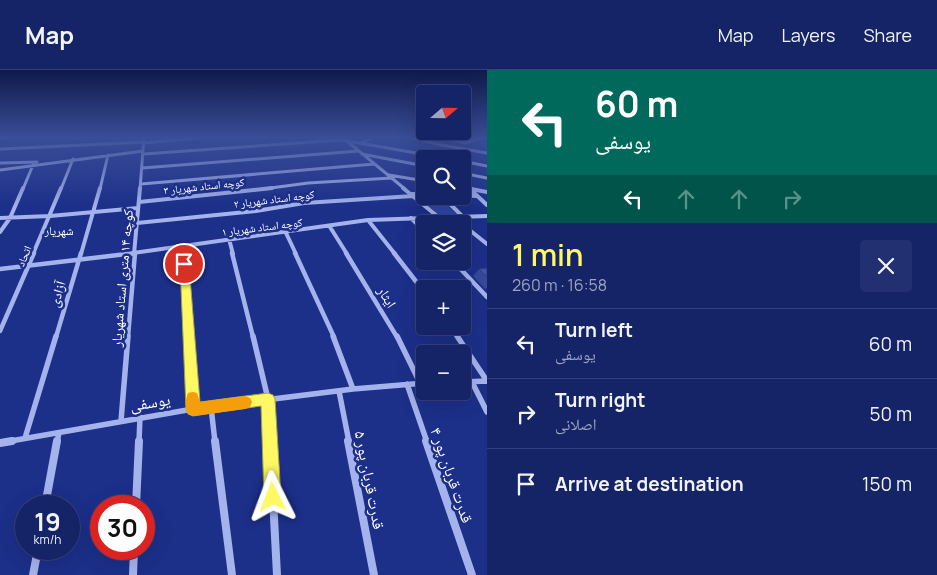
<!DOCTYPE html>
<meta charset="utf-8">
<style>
body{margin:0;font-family:Manrope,"Noto Naskh Arabic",sans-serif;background:#222f70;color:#f1f3f6;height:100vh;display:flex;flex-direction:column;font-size:19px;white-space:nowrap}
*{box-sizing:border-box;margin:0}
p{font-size:16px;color:#9da4c0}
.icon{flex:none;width:28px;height:28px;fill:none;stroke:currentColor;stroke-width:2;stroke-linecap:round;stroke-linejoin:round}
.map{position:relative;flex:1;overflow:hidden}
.details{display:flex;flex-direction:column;background:#152367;width:450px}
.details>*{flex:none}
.top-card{background:#00695c;color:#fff;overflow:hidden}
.needle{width:32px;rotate:70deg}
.buttons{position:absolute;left:416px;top:15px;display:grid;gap:10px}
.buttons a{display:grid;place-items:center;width:55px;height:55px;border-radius:5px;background:#152367;box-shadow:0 5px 20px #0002,0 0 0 1px #34407b;font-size:25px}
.speed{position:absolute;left:15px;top:425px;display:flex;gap:10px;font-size:25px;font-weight:700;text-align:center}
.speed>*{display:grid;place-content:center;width:65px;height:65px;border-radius:50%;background:#152367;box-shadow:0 5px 20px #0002,0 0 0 1px #34407b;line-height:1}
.speed small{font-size:12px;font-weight:400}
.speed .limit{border:8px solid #d22;background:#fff;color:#111}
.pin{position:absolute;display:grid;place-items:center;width:42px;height:42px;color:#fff;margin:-21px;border:2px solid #fff;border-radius:50%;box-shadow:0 1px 5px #0007}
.me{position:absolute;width:55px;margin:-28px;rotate:357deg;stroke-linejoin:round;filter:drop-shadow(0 0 4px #0008)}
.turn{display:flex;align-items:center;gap:18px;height:105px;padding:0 25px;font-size:22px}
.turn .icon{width:65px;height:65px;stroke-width:2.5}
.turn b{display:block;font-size:35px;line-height:42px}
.lanes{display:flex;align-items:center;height:48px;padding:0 25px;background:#0003;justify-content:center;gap:25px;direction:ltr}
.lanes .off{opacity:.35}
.round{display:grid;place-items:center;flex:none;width:52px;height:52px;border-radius:5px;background:#222f70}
.head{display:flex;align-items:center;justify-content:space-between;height:85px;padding:0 25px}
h1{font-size:30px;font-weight:600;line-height:38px;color:#fdf863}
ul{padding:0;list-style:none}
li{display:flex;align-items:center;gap:15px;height:70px;padding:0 25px;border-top:1px solid #34407b}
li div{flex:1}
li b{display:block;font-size:19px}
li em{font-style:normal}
header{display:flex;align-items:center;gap:30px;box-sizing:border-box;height:70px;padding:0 25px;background:#152367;border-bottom:1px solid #34407b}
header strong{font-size:24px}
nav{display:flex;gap:28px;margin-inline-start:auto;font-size:18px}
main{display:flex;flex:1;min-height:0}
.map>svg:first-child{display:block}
.green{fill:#2f46a7}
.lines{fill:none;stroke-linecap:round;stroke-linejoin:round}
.stream{stroke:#98aaee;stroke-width:1}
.minor-far4{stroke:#a5b3ec;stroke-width:3}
.minor-far3{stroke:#a5b3ec;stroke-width:4}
.minor-far2{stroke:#a5b3ec;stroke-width:4.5}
.minor-far1{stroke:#a5b3ec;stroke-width:5.5}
.minor{stroke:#a5b3ec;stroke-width:8}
.wall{fill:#374997}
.building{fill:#4055b0;stroke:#2d3c7b}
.route{fill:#fdf863;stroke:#a4a140}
.slow{fill:#f59e0b}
.labels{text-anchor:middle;stroke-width:5;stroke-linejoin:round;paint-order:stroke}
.far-street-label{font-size:11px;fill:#fff;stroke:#1c2f89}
.far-neighbourhood-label{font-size:12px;fill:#fff;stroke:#1c2f89}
.street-label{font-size:14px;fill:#fff;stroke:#1c2f89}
.near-street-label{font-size:16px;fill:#fff;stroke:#1c2f89}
</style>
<header>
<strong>Map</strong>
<nav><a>Map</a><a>Layers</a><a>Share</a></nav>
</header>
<main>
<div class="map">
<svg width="487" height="505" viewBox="0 0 487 505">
<rect width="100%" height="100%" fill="#1c2f89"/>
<path class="green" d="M416 125 438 126 456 144 439 145Z"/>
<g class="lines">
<path class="stream" d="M452 67 464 69 474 67"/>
<path class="minor-far4" d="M412 67 436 74 487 83
M443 67 465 73 485 67
M0 68 11 67
M337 69 450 89
M348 72 405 119
M363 72 374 67
M144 73 206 67
M0 79 144 72
M143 84 339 70
M362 84 425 96
M462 91 487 96
M0 93 37 92
M142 98 358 81
M0 100 143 81
M462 103 487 108
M389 105 425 111
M141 114 374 94
M462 117 473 119
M23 119 33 95
M61 119 73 89
M100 119 108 85
M140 119 144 67
M263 119 308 113 391 108"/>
<path class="minor-far3" d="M403 118 437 146
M466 118 487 122
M471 120 487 135
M411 124H425
M462 125 476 126
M442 126 462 146
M139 132 272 118
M0 148 50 146 138 138
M411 148 425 162
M368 150 395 184
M137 153 256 141 304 133 413 126
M462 154 487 174
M330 157 347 184
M0 162 10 148 23 118
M286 163 296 184
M229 169 233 184
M183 176 184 184
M33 184 61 118
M81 184 100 118
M126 184 368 150 487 146
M134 184 140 118"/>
<path class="minor-far2" d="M183 183 189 267
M232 183 253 267
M295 183 334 267
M346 183 397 267
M394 183 425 223
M453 191 487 227
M0 199 135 183
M451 256 458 267
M0 261 34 183
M56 267 81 183
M128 267 135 183"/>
<path class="minor-far1" d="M189 266 193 339
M253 266 268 329 270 372
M333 266 353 319
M397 266 420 313
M457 266 487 311
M462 312 487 311
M472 312 487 342
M407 314 427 372
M339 321 349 372
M211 337 215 372
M121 351 128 266
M25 368 56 266
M5 372 193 339 353 319 425 313
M57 372 59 363
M139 372 140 347"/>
<path class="minor" d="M215 371 232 505
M270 371 277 505
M348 371 374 505
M426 371 472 505
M0 373 12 371
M45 436 57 371
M136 436 139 371
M33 505 38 479
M133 505 134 479"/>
</g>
<path class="wall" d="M487 198V218L485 219 473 206 479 199Z"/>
<path class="building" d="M487 198V207L479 199Z"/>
<linearGradient id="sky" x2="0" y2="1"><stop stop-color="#0f1a4b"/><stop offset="0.49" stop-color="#3a4d97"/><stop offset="1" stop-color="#3a4d97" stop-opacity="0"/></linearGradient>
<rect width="487" height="138" fill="url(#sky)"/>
<path class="route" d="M184 191 189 194 200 332 268 323 273 325 275 329 281 427 279 433 273 435 267 433 264 427 261 336 193 346 188 344 186 339 180 194Z"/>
<path class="slow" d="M193 322 197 323 200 332 245 326 250 328 252 332 250 337 245 339 193 346 188 344C185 337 185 330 188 323Z"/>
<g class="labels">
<g class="far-street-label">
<text transform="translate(204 116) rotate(-6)" y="4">کوچه استاد شهریار ۳</text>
<text transform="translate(274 129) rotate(-7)" y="4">کوچه استاد شهریار ۲</text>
<text transform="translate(262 157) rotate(-7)" y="4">کوچه استاد شهریار ۱</text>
<text transform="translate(24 186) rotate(-67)" y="4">اتحاد</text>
</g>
<g class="far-neighbourhood-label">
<text x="59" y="165">شهریار</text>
</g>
<g class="street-label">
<text transform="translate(122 208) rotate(-85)" y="5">کوچه ۱۴ متری استاد شهریار</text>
<text transform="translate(57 224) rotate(-73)" y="5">آزادی</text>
<text transform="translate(387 227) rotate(58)" y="5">ایثار</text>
</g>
<g class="near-street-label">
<text transform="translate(150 332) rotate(-9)" y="6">یوسفی</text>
<text transform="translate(452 405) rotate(71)" y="6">قدرت قربان پور ۴</text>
<text transform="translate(370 410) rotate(79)" y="6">قدرت قربان پور ۵</text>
</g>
</g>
</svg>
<div class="buttons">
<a><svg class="needle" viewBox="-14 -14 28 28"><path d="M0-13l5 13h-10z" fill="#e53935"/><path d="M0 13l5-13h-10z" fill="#9da4c0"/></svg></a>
<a><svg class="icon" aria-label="search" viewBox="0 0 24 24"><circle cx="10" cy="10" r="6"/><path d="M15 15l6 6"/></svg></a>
<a><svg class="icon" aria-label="layers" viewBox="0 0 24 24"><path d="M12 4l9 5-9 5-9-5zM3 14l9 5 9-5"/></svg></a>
<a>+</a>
<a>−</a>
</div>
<div class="speed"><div>19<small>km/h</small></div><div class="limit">30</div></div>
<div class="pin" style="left:184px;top:194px;background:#d93025"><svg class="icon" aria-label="arrive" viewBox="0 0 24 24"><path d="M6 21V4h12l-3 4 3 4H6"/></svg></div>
<svg class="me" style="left:273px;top:427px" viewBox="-20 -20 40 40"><path d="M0-17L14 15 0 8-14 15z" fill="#fdf863" stroke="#fff" stroke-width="4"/></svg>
</div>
<section class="details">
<div class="top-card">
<div class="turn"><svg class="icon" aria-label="left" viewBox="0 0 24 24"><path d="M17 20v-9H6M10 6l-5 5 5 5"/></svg><div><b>60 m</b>یوسفی</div></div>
<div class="lanes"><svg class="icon" aria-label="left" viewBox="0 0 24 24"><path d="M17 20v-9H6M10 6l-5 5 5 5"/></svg><svg class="icon off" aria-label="ahead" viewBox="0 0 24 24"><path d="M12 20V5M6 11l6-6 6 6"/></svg><svg class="icon off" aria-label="ahead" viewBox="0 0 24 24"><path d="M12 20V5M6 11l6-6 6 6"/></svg><svg class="icon off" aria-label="right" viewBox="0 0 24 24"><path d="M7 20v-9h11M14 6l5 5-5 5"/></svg></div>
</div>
<div class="head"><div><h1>1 min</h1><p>260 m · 16:58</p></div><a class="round"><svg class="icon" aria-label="close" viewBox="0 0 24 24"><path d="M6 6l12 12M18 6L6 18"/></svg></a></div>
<ul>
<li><svg class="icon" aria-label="left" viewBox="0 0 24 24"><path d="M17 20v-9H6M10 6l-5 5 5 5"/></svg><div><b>Turn left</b><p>یوسفی</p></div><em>60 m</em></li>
<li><svg class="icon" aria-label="right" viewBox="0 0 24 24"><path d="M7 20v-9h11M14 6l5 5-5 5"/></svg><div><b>Turn right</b><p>اصلانی</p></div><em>50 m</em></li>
<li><svg class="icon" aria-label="arrive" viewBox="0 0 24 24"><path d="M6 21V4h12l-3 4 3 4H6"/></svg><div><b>Arrive at destination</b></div><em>150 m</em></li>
</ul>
</section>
</main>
